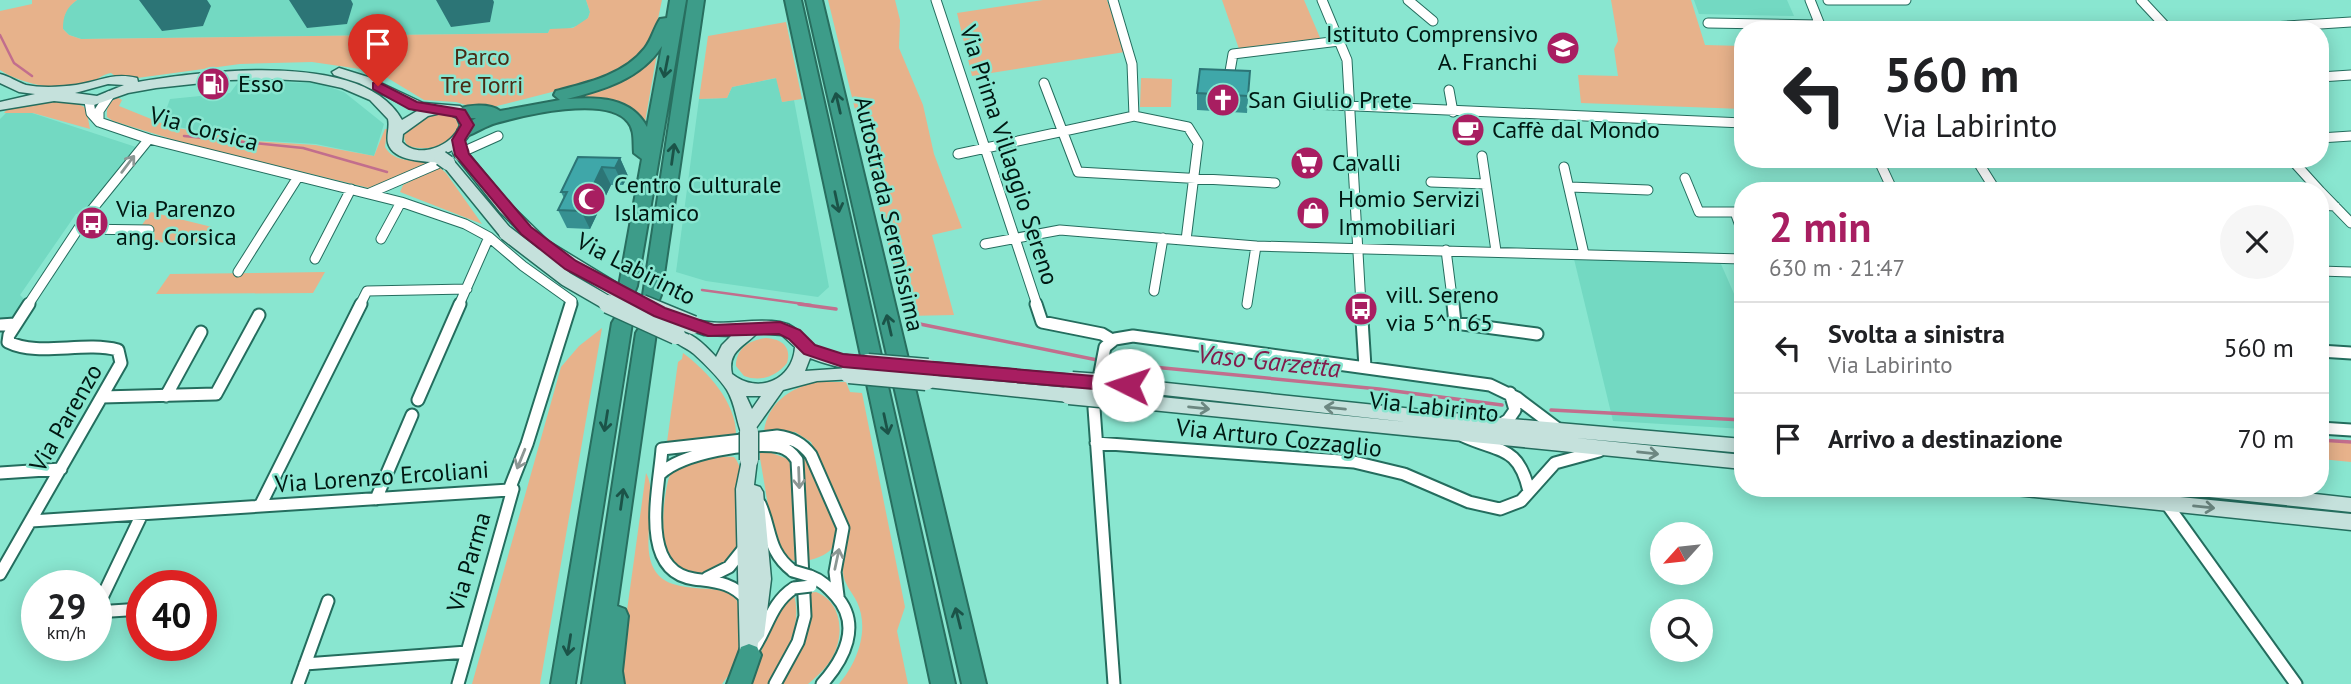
<!DOCTYPE html>
<html lang="it">
<meta charset="utf-8">
<style>
body{margin:0;font-family:"PT Sans",sans-serif;background:#f6f6f6;color:#202124;height:100vh;display:flex;flex-direction:column;font-size:26px;white-space:nowrap}
*{box-sizing:border-box;margin:0}
p{font-size:23px;color:#757577}
.icon{flex:none;width:38px;height:38px;fill:none;stroke:currentColor;stroke-width:2;stroke-linecap:round;stroke-linejoin:round}
.map{position:relative;flex:1;overflow:hidden}
.details{position:absolute;left:1734px;top:182px;width:595px;height:315px;display:flex;flex-direction:column;background:#fff;border-radius:28px;box-shadow:0 4px 18px #0003}
.details>*{flex:none}
.top-card{position:absolute;left:1734px;top:21px;width:595px;height:147px;border-radius:28px;box-shadow:0 4px 18px #0003;background:#fff;color:#202124;overflow:hidden}
.needle{width:46px;rotate:243deg}
.buttons{position:absolute;left:1650px;top:522px;display:grid;gap:14px}
.buttons a{display:grid;place-items:center;width:63px;height:63px;border-radius:50%;background:#fff;box-shadow:0 4px 18px #0003;font-size:35px}
.speed{position:absolute;left:21px;top:570px;display:flex;gap:14px;font-size:35px;font-weight:700;text-align:center}
.speed>*{display:grid;place-content:center;width:91px;height:91px;border-radius:50%;background:#fff;box-shadow:0 4px 18px #0003;line-height:1}
.speed small{font-size:18px;font-weight:400}
.speed .limit{border:10px solid #d22;background:#fff;color:#111}
.pin{position:absolute;display:grid;place-items:center;width:60px;height:60px;color:#fff;margin:-72px -30px;border-radius:50% 50% 50% 0;rotate:-45deg;box-shadow:0 0 7px #0007}
.pin .icon{rotate:45deg}
.me{position:absolute;width:77px;margin:-38px;rotate:274deg;stroke-linejoin:round;filter:drop-shadow(0 0 5px #0008)}
.turn{display:flex;align-items:center;gap:24px;height:147px;padding:0 35px;font-size:32px}
.turn .icon{width:91px;height:91px;stroke-width:2.5}
.turn b{display:block;font-size:49px;line-height:60px}
.round{display:grid;place-items:center;flex:none;width:74px;height:74px;border-radius:37px;background:#f6f6f6}
.summary{display:flex;align-items:center;justify-content:space-between;height:119px;padding:0 35px}
h1{font-size:42px;font-weight:800;line-height:52px;color:#a81e61}
ul{padding:0;list-style:none}
li{display:flex;align-items:center;gap:21px;height:91px;padding:0 35px;border-top:2px solid #e0e0e0}
li div{flex:1}
li b{display:block;font-size:26px}
li em{font-style:normal}
.map>svg:first-child{display:block}
.built{fill:#73d9c2}
.green{fill:#e7b28b}
.lines{fill:none;stroke-linecap:round;stroke-linejoin:round}
.stream-far1{stroke:#c26e8d;stroke-width:2.5}
.stream{stroke:#c26e8d;stroke-width:3.5}
.street-far1-casing{stroke:#246d5e;stroke-width:11}
.street-casing{stroke:#246d5e;stroke-width:15}
.secondary-casing{stroke:#246d5e;stroke-width:3}
.highway-casing{stroke:#286e5f;stroke-width:4}
.street-far1{stroke:#fff;stroke-width:9}
.street{stroke:#fff;stroke-width:11}
.secondary{fill:#c5e1dc;fill-rule:evenodd}
.highway{fill:#3d9c89;fill-rule:evenodd}
.street-bridge-casing{stroke:#246d5e;stroke-width:15;stroke-linecap:butt}
.secondary-bridge-far1-casing{stroke:#246d5e;stroke-width:17;stroke-linecap:butt}
.secondary-bridge-casing{stroke:#246d5e;stroke-width:21;stroke-linecap:butt}
.street-bridge{stroke:#fff;stroke-width:11}
.secondary-bridge-far1{stroke:#c5e1dc;stroke-width:14}
.secondary-bridge{stroke:#c5e1dc;stroke-width:18}
.wall{fill:#369091}
.shaded-wall{fill:#2c7576}
.building{fill:#3fa7a9;stroke:#2c7576;stroke-width:2}
.oneway{stroke:#1b5348}
.oneway2{stroke:#8c9794}
.oneway3{stroke:#6c8781}
.route{fill:#a81e61;stroke:#6d143f;stroke-width:2}
.labels{text-anchor:middle;stroke-width:5;stroke-linejoin:round;paint-order:stroke}
.poi-label{font-size:24px;fill:#001812;stroke:#89e6d0;text-anchor:start}
.park-label{font-size:24px;fill:#492b14;stroke:#89e6d0}
.street-label{font-size:24px;fill:#001812;stroke:#89e6d0}
.water-label{font-size:26px;font-style:italic;fill:#821d4c;stroke:#89e6d0}
</style>
<div class="map">
<svg width="2351" height="684" viewBox="0 0 2351 684">
<rect width="100%" height="100%" fill="#89e6d0"/>
<path class="built" d="M77 0H586L590 12 588 18 580 25 564 30 550 29 548 33 81 39 69 35 63 29V19L68 7Z
M1694 0H1787L1794 16 1699 14Z
M777 78 782 102 794 100 829 287 818 297 706 281 676 272 699 99 727 98 732 87Z
M239 81 317 83 344 92 384 124 374 156 316 144 252 140 161 124 170 99 230 93Z
M6 113H32L139 148 90 213 76 214 20 295 27 302 17 317 0 319V119Z
M1574 259 1721 264 1735 296H1743V311L1736 313 1743 334V429L1613 421Z"/>
<path class="green" d="M32 0H77C66 8 63 16 63 29L69 35 81 39 548 33 550 29 573 28 588 18 590 12 586 0H662L655 33 646 50 625 68 595 81 489 108 479 109 456 102 424 100 386 77 367 70 312 62 240 64 130 79 118 78 111 73C101 75 100 78 92 82 68 94 22 85 0 70V11L32 4Z
M828 0H895L900 20 899 48 923 105 934 154 962 228 932 235 954 315 906 316Z
M1043 0H1107L1125 52 972 76 957 13Z
M1222 0H1304L1321 40 1239 49Z
M1611 0H1691L1705 45 1743 46V109L1581 103 1578 75 1618 76 1614 49 1618 41Z
M786 22 802 99 782 102 776 78 732 87 727 98 699 99 708 36Z
M657 53 645 122 630 108 621 104 519 109C566 97 624 91 657 53Z
M1141 78 1172 79 1171 107H1140Z
M117 97 122 100 119 106 171 127 253 141 315 145 374 156 385 129H387L385 147C395 164 415 159 432 163L369 188 191 145 113 121 107 117C106 107 109 103 117 97Z
M71 100 86 108 90 129 33 113H4C16 96 52 101 71 100Z
M433 114H447L456 119 459 127C450 146 425 153 407 145 396 128 420 118 433 114Z
M439 167 446 173 482 224 400 192 403 185Z
M151 212 212 227 202 243 130 242Z
M325 272 313 293 156 294 170 274Z
M602 328 540 684H472L561 367 579 346Z
M766 338C781 339 792 346 787 363 776 377 760 382 744 376L736 366C736 348 750 340 766 338Z
M683 353C707 371 736 402 736 434L667 442 678 362 682 359Z
M815 382H846L850 392 862 393 905 607 897 631 908 684H839C857 663 870 630 857 602 852 592 844 584 843 573 841 556 852 541 848 524L811 442 795 432 764 431C768 403 789 389 815 382Z
M2320 440 2351 441V462L2321 459Z
M769 452 788 459 791 467 795 561 784 558 772 529 760 458V453Z
M734 457C744 468 740 485 740 499 739 513 742 534 737 547 726 572 682 588 669 556 660 536 663 502 668 481 673 458 715 456 734 457Z
M806 458C812 472 818 486 825 500 838 530 848 551 807 561L804 459Z
M646 473C663 503 627 568 673 584 690 590 710 587 728 592 751 602 738 658 732 677H727L722 684H625L620 661Z
M816 592C845 603 845 642 828 664 822 672 815 678 808 684H783C798 655 817 626 808 593Z
M794 595C803 628 784 656 768 684H748L775 617 786 599Z"/>
<g class="lines">
<path class="stream-far1" d="M0 35 14 63 32 76
M184 136 303 148 387 172
M702 290 811 305"/>
<path class="stream" d="M799 304 836 309
M910 322 1112 363 1379 389 1502 405
M1551 410 1743 420
M2320 440 2351 442"/>
<defs>
<path id="street-far1" d="M936 0 1037 305
M1113 0 1132 64 1134 116 1188 127 1198 143 1186 240
M1322 0 1347 60 1361 305
M1408 0 1433 21
M1810 0 1822 30
M1828 0H1906
M2141 0 2169 30
M1708 23 1820 25
M2225 30 2351 22
M1229 77 1233 54 1339 41
M2320 77 2351 75
M1044 83 1078 172 1275 183
M1449 90 1453 112
M89 101 91 113 99 122 149 139 401 202 465 224 489 237 523 266 572 301 571 305
M1311 104 1743 123
M99 122V111L109 96
M2320 138 2351 136
M469 149 498 136
M958 154 1134 116
M1482 156 1496 251
M1878 159 1893 191
M1976 159 1996 191
M2291 159 2320 191
M1564 167 1584 254
M1685 178 1699 212H1735L1743 234
M1431 182 1486 184
M1570 187 1648 190
M2320 191 2351 223
M370 193 437 164
M2320 205 2335 206
M78 229 149 230
M381 239 401 202
M985 244 1060 230 1256 246 1743 259
M1446 250 1453 305
M315 259 351 189
M2320 271 2351 272
M238 272 298 177
M1154 291 1163 238
M1247 304 1256 246
M28 305 86 217 149 139
M360 305 367 291 467 289
M459 305 489 237"/>
<path id="street" d="M1036 304 1042 322 1102 334 1112 340
M1361 304 1365 367
M1453 304 1455 323 1537 334
M0 325 15 324
M2320 351 2351 353
M1099 378 1105 347 1115 339 1133 336 1490 385 1517 398 1558 429
M166 396 201 332
M102 397 216 394 259 315
M418 400 460 304
M1094 408 1114 684
M1500 425 1508 420 1515 410 1510 393
M2320 428 2351 430
M1463 436C1500 453 1518 445 1529 491
M1096 443 1354 462 1404 474 1469 502 1500 509 1521 501 1555 463 1599 451
M0 473 61 469
M660 474C682 453 751 441 780 447 788 449 793 454 797 460L805 616 798 642 775 684
M509 490 527 444 571 304
M376 499 412 415
M2166 503 2296 684
M760 504C772 531 767 551 793 571
M260 506 361 304
M31 521 509 490
M0 574 121 363 118 350C83 341 38 357 8 342L9 335 29 304
M810 576C821 580 828 587 836 596 862 625 844 659 822 684
M707 578 729 567 745 547
M747 600C732 582 716 582 694 579 638 571 659 489 662 449L777 436C792 438 802 443 811 455L843 528 835 572 838 596
M96 610 142 514
M96 612 142 609
M749 655C767 633 769 604 794 588
M305 664 467 652
M298 684 328 601
M458 684 513 489 509 490"/>
<path id="secondary" d="M339 68 368 77 423 103 460 106 467 112 474 125C469 140 459 148 444 154L453 160 511 229 513 233 511 237H501L441 163C426 161 393 162 388 143 386 136 390 127 388 119L370 100 342 88 310 81 270 79 230 80 156 88 128 93 94 105 54 101 0 110V102L35 94 19 92 0 83V74C9 76 17 82 26 85 40 88 62 87 76 85 99 82 112 72 137 78L138 82C203 71 364 50 402 120L417 111 359 83 334 75 332 72ZM108 84 124 85 97 96 75 93ZM445 112 457 118 460 125C453 146 418 160 402 142L403 134 428 116Z
M462 150 467 152 510 204 551 244 553 248 551 252H541L500 212 457 158 455 155 457 152Z
M693 319C722 328 750 317 780 322 797 325 802 337 815 346 830 356 851 355 868 357L874 359 876 363 874 367C855 373 828 365 810 358L805 371 849 368 855 369 857 374 855 379 817 381 783 390 756 428 755 437 749 439 743 437C736 422 736 405 727 390 720 379 705 364 694 354 686 347 674 344 668 335L670 331C687 326 706 346 716 357L722 345 731 336 704 335 687 329 685 325ZM757 333 782 335 795 347C793 380 758 395 732 374 727 351 744 347 757 333ZM746 396H761L752 409Z
M928 362 1072 375 1078 376 1080 381 1078 386 1072 387 928 374 922 372 920 368 922 364Z
M926 375 1069 388 1075 390 1077 395 1075 400 1069 402 926 387 920 386 918 381 920 376Z
M1128 379 1500 418 1743 439V453L1576 438 1743 455V469L1131 408 1125 406 1123 401 1125 396 1131 394 1407 422 1128 391 1122 390 1120 385 1122 380Z
M749 453 755 455 757 460 754 485 760 487 763 492 771 579 764 636 758 643 756 661 749 664 742 661 740 655 736 489 743 455Z
M2007 488H2090L2351 514V530L2015 495 2009 493Z
M2182 488H2262L2351 498V512L2190 495 2184 493Z"/>
<path id="highway" d="M670 0H686L637 286 635 291H621L619 286 642 159 634 153C633 142 635 130 628 122 607 95 525 115 496 123 485 126 476 133 466 136L458 130 476 118H461L453 113C461 104 490 103 500 111L560 100 554 95 556 91C587 83 624 75 645 48 652 39 654 28 660 19L667 18ZM662 46 647 127C631 97 598 97 567 99 603 90 641 79 662 46Z
M688 0H704L661 295 659 300H645L643 295Z
M785 0H801L955 684H931Z
M806 0H822L986 684H962Z
M622 316 629 318 632 323 575 684H551L612 323 615 318Z
M646 326 653 328 656 333 617 606 625 609 628 616 622 671 624 684H582L636 333 639 328Z
M749 644 757 647 761 655 751 684H727L741 647Z"/>
</defs>
<use href="#street-far1" class="street-far1-casing"/>
<use href="#street" class="street-casing"/>
<use href="#secondary" class="secondary-casing"/>
<use href="#highway" class="highway-casing"/>
<use href="#street-far1" class="street-far1"/>
<use href="#street" class="street"/>
<use href="#secondary" class="secondary"/>
<use href="#highway" class="highway"/>
<defs>
<path id="street-bridge" d="M793 571 810 576
M794 588 811 586"/>
<path id="secondary-bridge-far1" d="M459 149 462 155
M441 158 448 163
M506 233 566 279 611 305
M546 248 628 298 646 305"/>
<path id="secondary-bridge" d="M608 304 676 335
M642 304 693 325
M868 363 928 368
M849 374 926 381
M1072 381 1128 385
M1069 395 1131 401
M749 432V460"/>
</defs>
<use href="#street-bridge" class="street-bridge-casing"/>
<use href="#secondary-bridge-far1" class="secondary-bridge-far1-casing"/>
<use href="#secondary-bridge" class="secondary-bridge-casing"/>
<use href="#street-bridge" class="street-bridge"/>
<use href="#secondary-bridge-far1" class="secondary-bridge-far1"/>
<use href="#secondary-bridge" class="secondary-bridge"/>
</g>
<path class="wall" d="M1250 71 1247 113 1197 110V93Z
M1299 149 1316 169V173L1300 172Z
M620 158 628 176 623 185H611L590 229 567 228 558 210 564 198 561 192Z"/>
<path class="shaded-wall" d="M139 0H207L211 6 203 26 162 31Z
M289 0H351L353 4 347 24 307 28Z
M436 0H493L494 2 490 22 451 27Z
M620 158 628 176 623 185 615 168Z
M602 167 611 185 590 229 581 211Z"/>
<path class="building" d="M1200 69 1250 71 1248 96 1197 93Z
M1299 149 1316 150V169L1301 168Z
M578 157 620 158 615 168 602 167 581 211 558 210 567 192H561Z"/>
<defs><path id="oneway-shaft" d="M-6 0H5M1.5-3L5.5 0L1.5 3" fill="none" stroke-width="1.6" stroke-linecap="round" stroke-linejoin="round" transform="scale(1.75)"/></defs>
<g class="oneway">
<use href="#oneway-shaft" transform="translate(666 67) rotate(101)"/>
<use href="#oneway-shaft" transform="translate(838 103) rotate(-103)"/>
<use href="#oneway-shaft" transform="translate(673 154) rotate(-82)"/>
<use href="#oneway-shaft" transform="translate(837 202) rotate(78)"/>
<use href="#oneway-shaft" transform="translate(889 325) rotate(-103)"/>
<use href="#oneway-shaft" transform="translate(606 421) rotate(99)"/>
<use href="#oneway-shaft" transform="translate(886 424) rotate(78)"/>
<use href="#oneway-shaft" transform="translate(622 499) rotate(-82)"/>
<use href="#oneway-shaft" transform="translate(958 618) rotate(-104)"/>
<use href="#oneway-shaft" transform="translate(569 645) rotate(99)"/>
</g>
<g class="oneway2">
<use href="#oneway-shaft" transform="translate(128 164) rotate(-53)"/>
<use href="#oneway-shaft" transform="translate(521 459) rotate(112)"/>
<use href="#oneway-shaft" transform="translate(799 478) rotate(88)"/>
<use href="#oneway-shaft" transform="translate(837 559) rotate(-78)"/>
</g>
<g class="oneway3">
<use href="#oneway-shaft" transform="translate(1199 408) rotate(6)"/>
<use href="#oneway-shaft" transform="translate(1335 408) rotate(-174)"/>
<use href="#oneway-shaft" transform="translate(1648 453) rotate(6)"/>
<use href="#oneway-shaft" transform="translate(2204 507) rotate(6)"/>
</g>
<path class="route" d="M378 82 417 102 465 110 474 125 465 140 469 154 531 227 576 261 665 308 714 325 780 322 800 330 815 345 843 354 1128 379 1133 381 1136 385 1133 390 1128 392 843 367 804 354 789 339 779 334 708 336 654 316 565 269 521 234 455 155 452 140 461 125 456 117 409 109 373 89V83Z"/>
<defs>
<symbol id="school-disc" viewBox="-11 -11 22 22"><circle r="9.5" fill="#a81e61" stroke="#89e6d0"/><path d="M0-5L7-2L0 1L-7-2ZM-4 1L0 2.5L4 1V4Q0 6-4 4Z" fill="#fff"/></symbol>
<symbol id="fuel-disc" viewBox="-11 -11 22 22"><circle r="9.5" fill="#a81e61" stroke="#89e6d0"/><path d="M-5.5-6h7V0h2V4h1.3V-2.5L3-4.5l.8-.8L6-3V5H2.5V1h-1V6h-7ZM-4.2-4.7v3.2H.2V-4.7Z" fill="#fff"/></symbol>
<symbol id="church-disc" viewBox="-11 -11 22 22"><circle r="9.5" fill="#a81e61" stroke="#89e6d0"/><path d="M-1.2-6h2.4v3.5h3.3v2.4h-3.3V6h-2.4V-.1h-3.3v-2.4h3.3Z" fill="#fff"/></symbol>
<symbol id="cafe-disc" viewBox="-11 -11 22 22"><circle r="9.5" fill="#a81e61" stroke="#89e6d0"/><path d="M-5.5-4.5H6V0H3Q3 3.5 0 3.5H-2.5Q-5.5 3.5-5.5 0ZM3-3.2v2h1.7v-2ZM-6 4.5H4V6H-6Z" fill="#fff"/></symbol>
<symbol id="supermarket-disc" viewBox="-11 -11 22 22"><circle r="9.5" fill="#a81e61" stroke="#89e6d0"/><path d="M-6-5.5h2.5l.6 2H6L4.5 2H-2.5L-4.4-4H-6ZM-1.5 3.2a1.3 1.3 0 1 0 .1 0ZM3 3.2a1.3 1.3 0 1 0 .1 0Z" fill="#fff"/></symbol>
<symbol id="mosque-disc" viewBox="-11 -11 22 22"><circle r="9.5" fill="#a81e61" stroke="#89e6d0"/><path d="M3.5-4.9A6 6 0 1 0 3.5 4.9A5 5 0 1 1 3.5-4.9Z" fill="#fff"/></symbol>
<symbol id="shop-disc" viewBox="-11 -11 22 22"><circle r="9.5" fill="#a81e61" stroke="#89e6d0"/><path d="M-5-2.5h2.3a2.7 3.5 0 0 1 5.4 0H5L5.5 6h-11ZM-1.5-2.5h3a1.5 2.3 0 0 0-3 0Z" fill="#fff"/></symbol>
<symbol id="bus-disc" viewBox="-11 -11 22 22"><circle r="9.5" fill="#a81e61" stroke="#89e6d0"/><path d="M-5-6H5V4H4V6H2V4H-2V6H-4V4H-5ZM-3.5-4V0h7V-4ZM-3.5 1.2v1.5H-2V1.2ZM2 1.2v1.5H3.5V1.2Z" fill="#fff"/></symbol>
</defs>
<g fill-rule="evenodd">
<use href="#school-disc" x="1544" y="29" width="38" height="38"/>
<use href="#fuel-disc" x="194" y="65" width="38" height="38"/>
<use href="#church-disc" x="1204" y="81" width="38" height="38"/>
<use href="#cafe-disc" x="1449" y="111" width="38" height="38"/>
<use href="#supermarket-disc" x="1288" y="144" width="38" height="38"/>
<use href="#mosque-disc" x="570" y="180" width="38" height="38"/>
<use href="#shop-disc" x="1294" y="194" width="38" height="38"/>
<use href="#bus-disc" x="73" y="204" width="38" height="38"/>
<use href="#bus-disc" x="1342" y="290" width="38" height="38"/>
</g>
<g class="labels">
<g class="poi-label">
<text x="1538" y="42" text-anchor="end">Istituto Comprensivo<tspan x="1538" dy="28">A. Franchi</tspan></text>
<text x="238" y="92">Esso</text>
<text x="1248" y="108">San Giulio Prete</text>
<text x="1492" y="138">Caffè dal Mondo</text>
<text x="1332" y="171">Cavalli</text>
<text x="614" y="193">Centro Culturale<tspan x="614" dy="28">Islamico</tspan></text>
<text x="1338" y="207">Homio Servizi<tspan x="1338" dy="28">Immobiliari</tspan></text>
<text x="116" y="217">Via Parenzo<tspan x="116" dy="28">ang. Corsica</tspan></text>
<text x="1386" y="303">vill. Sereno<tspan x="1386" dy="28">via 5^n 65</tspan></text>
</g>
<g class="park-label">
<text x="482" y="65">Parco<tspan x="482" dy="28">Tre Torri</tspan></text>
</g>
<g class="street-label">
<text transform="translate(204 129) rotate(15)" y="8">Via Corsica</text>
<text transform="translate(1009 155) rotate(72)" y="8">Via Prima Villaggio Sereno</text>
<text transform="translate(889 214) rotate(77)" y="8">Autostrada Serenissima</text>
<text transform="translate(636 269) rotate(27)" y="8">Via Labirinto</text>
<text transform="translate(1434 407) rotate(6)" y="8">Via Labirinto</text>
<text transform="translate(66 418) rotate(-60)" y="8">Via Parenzo</text>
<text transform="translate(1279 438) rotate(6)" y="8">Via Arturo Cozzaglio</text>
<text transform="translate(382 477) rotate(-4)" y="8">Via Lorenzo Ercoliani</text>
<text transform="translate(469 562) rotate(-74)" y="8">Via Parma</text>
</g>
<g class="water-label">
<text transform="translate(1269 361) rotate(6)" y="9">Vaso Garzetta</text>
</g>
</g>
</svg>
<div class="buttons">
<a><svg class="needle" viewBox="-14 -14 28 28"><path d="M0-13l5 13h-10z" fill="#e53935"/><path d="M0 13l5-13h-10z" fill="#757577"/></svg></a>
<a><svg class="icon" aria-label="search" viewBox="0 0 24 24"><circle cx="10" cy="10" r="6"/><path d="M15 15l6 6"/></svg></a>
</div>
<div class="speed"><div>29<small>km/h</small></div><div class="limit">40</div></div>
<div class="pin" style="left:378px;top:86px;background:#d93025"><svg class="icon" aria-label="arrive" viewBox="0 0 24 24"><path d="M6 21V4h12l-3 4 3 4H6"/></svg></div>
<svg class="me" style="left:1128px;top:385px" viewBox="-20 -20 40 40"><circle r="19" fill="#fff"/><path d="M0-13L10 11 0 6-10 11z" fill="#a81e61"/></svg>
<div class="top-card">
<div class="turn"><svg class="icon" aria-label="left" viewBox="0 0 24 24"><path d="M17 20v-9H6M10 6l-5 5 5 5"/></svg><div><b>560 m</b>Via Labirinto</div></div>
</div>
<section class="details">
<div class="summary"><div><h1>2 min</h1><p>630 m · 21:47</p></div><a class="round"><svg class="icon" aria-label="close" viewBox="0 0 24 24"><path d="M6 6l12 12M18 6L6 18"/></svg></a></div>
<ul>
<li><svg class="icon" aria-label="left" viewBox="0 0 24 24"><path d="M17 20v-9H6M10 6l-5 5 5 5"/></svg><div><b>Svolta a sinistra</b><p>Via Labirinto</p></div><em>560 m</em></li>
<li><svg class="icon" aria-label="arrive" viewBox="0 0 24 24"><path d="M6 21V4h12l-3 4 3 4H6"/></svg><div><b>Arrivo a destinazione</b></div><em>70 m</em></li>
</ul>
</section>
</div>
